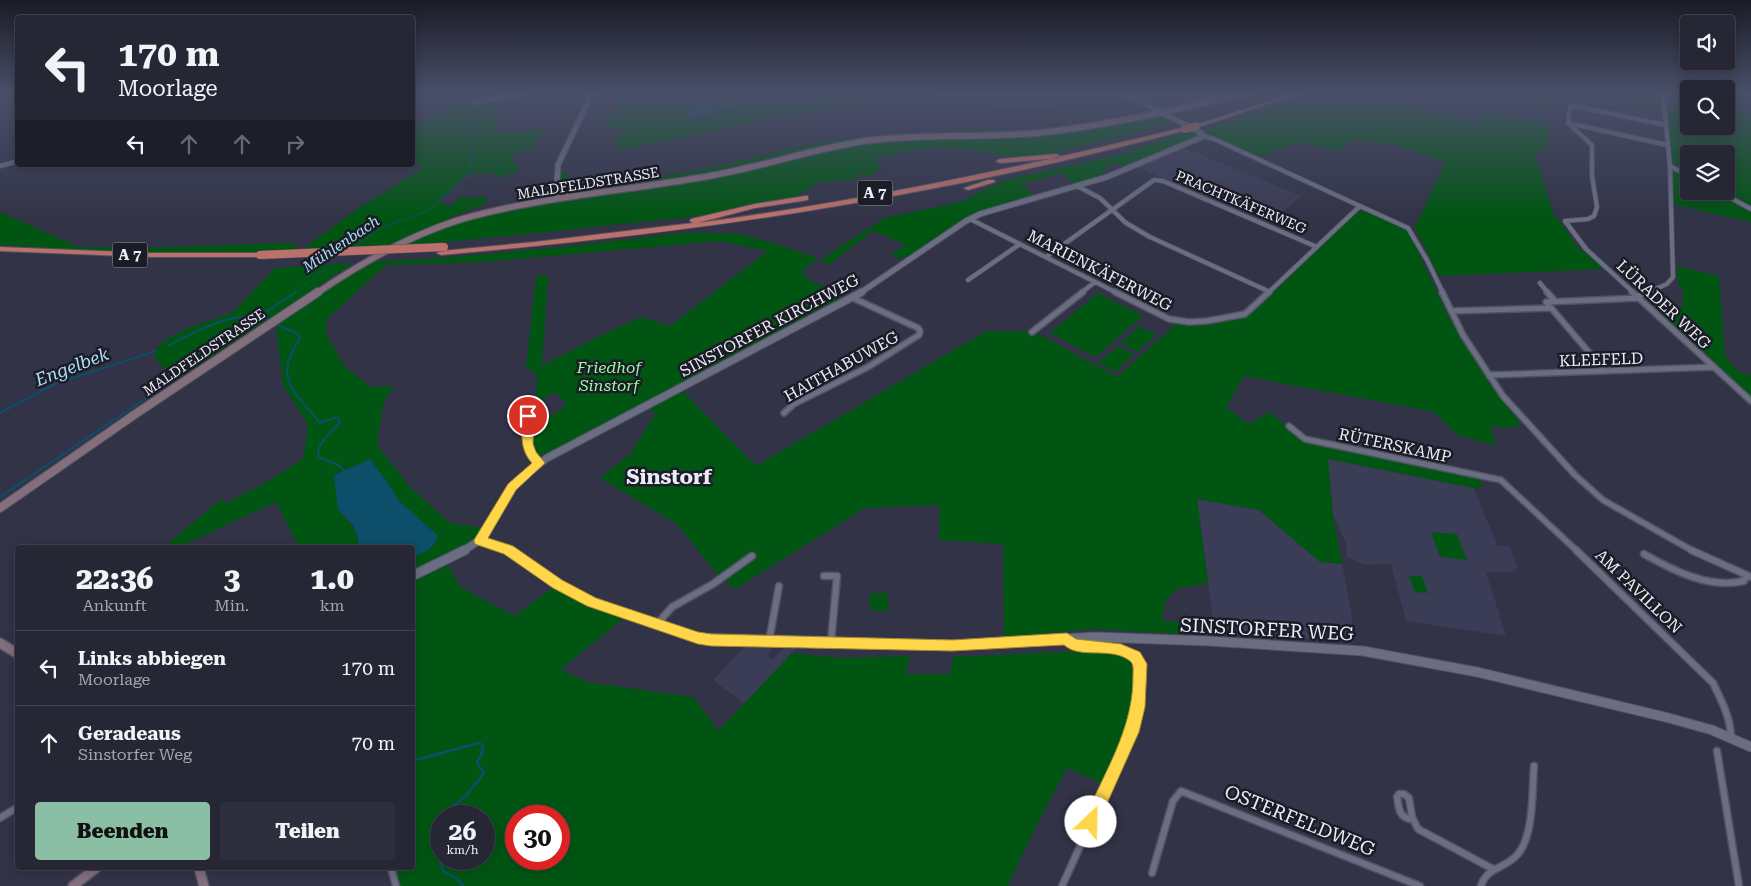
<!DOCTYPE html>
<html lang="de">
<meta charset="utf-8">
<style>
body{margin:0;font-family:"Roboto Serif",serif;background:#2e2e3d;color:#f1f3f6;height:100vh;display:flex;flex-direction:column;font-size:19px;white-space:nowrap}
*{box-sizing:border-box;margin:0}
p{font-size:16px;color:#a4a5ad}
.icon{flex:none;width:28px;height:28px;fill:none;stroke:currentColor;stroke-width:2;stroke-linecap:round;stroke-linejoin:round}
.map{position:relative;flex:1;overflow:hidden}
.side{position:absolute;left:15px;top:545px;width:400px;height:325px;display:flex;flex-direction:column;background:#262635;border-radius:5px;box-shadow:0 2px 12px #0003,0 0 0 1px #424350}
.side>*{flex:none}
.top-card{position:absolute;left:15px;top:15px;width:400px;height:152px;border-radius:5px;box-shadow:0 2px 12px #0003,0 0 0 1px #424350;background:#262635;color:#f1f3f6;overflow:hidden}
.buttons{position:absolute;left:1680px;top:15px;display:grid;gap:10px}
.buttons a{display:grid;place-items:center;width:55px;height:55px;border-radius:5px;background:#262635;box-shadow:0 2px 12px #0003,0 0 0 1px #424350;font-size:25px}
.speed{position:absolute;left:430px;top:805px;display:flex;gap:10px;font-size:25px;font-weight:700;text-align:center}
.speed>*{display:grid;place-content:center;width:65px;height:65px;border-radius:50%;background:#262635;box-shadow:0 2px 12px #0003,0 0 0 1px #424350;line-height:1}
.speed small{font-size:12px;font-weight:400}
.speed .limit{border:8px solid #d22;background:#fff;color:#111}
.pin{position:absolute;display:grid;place-items:center;width:42px;height:42px;color:#fff;margin:-21px;border:2px solid #fff;border-radius:50%;box-shadow:0 1px 5px #0007}
.me{position:absolute;width:55px;margin:-28px;rotate:24deg;stroke-linejoin:round;filter:drop-shadow(0 0 4px #0008)}
.turn{display:flex;align-items:center;gap:18px;height:105px;padding:0 20px;font-size:22px}
.turn .icon{width:65px;height:65px;stroke-width:2.5}
.turn b{display:block;font-size:35px;line-height:42px}
.lanes{display:flex;align-items:center;height:48px;padding:0 20px;background:#0003;justify-content:center;gap:25px;direction:ltr}
.lanes .off{opacity:.35}
.eta{display:flex;justify-content:space-evenly;align-items:center;height:85px;text-align:center}
.eta b{font-size:30px;font-weight:800;line-height:35px}
.cta{display:flex;gap:10px;margin-top:auto;padding:10px 20px}
.cta a{flex:1;height:58px;border-radius:5px;background:#8abfa5;color:#111;font-size:20px;font-weight:800;line-height:58px;text-align:center}
.cta a+a{background:#2e2e3d;color:#f1f3f6}
ul{padding:0;list-style:none}
li{display:flex;align-items:center;gap:15px;height:75px;padding:0 20px;border-top:1px solid #424350}
li div{flex:1}
li b{display:block;font-size:19px}
li em{font-style:normal}
.map>svg:first-child{display:block}
.built{fill:#3b3c56}
.green{fill:#005513;fill-rule:evenodd}
.water{fill:#0d4e6a}
.lines{fill:none;stroke-linecap:round;stroke-linejoin:round}
.stream-far2{stroke:#0d4e6a;stroke-width:1}
.stream-far1{stroke:#0d4e6a;stroke-width:2}
.stream{stroke:#0d4e6a;stroke-width:2.5}
.minor-far2-casing{stroke:#505161;stroke-width:5.5}
.minor-far1-casing{stroke:#505161;stroke-width:8}
.minor-casing{stroke:#505161;stroke-width:9}
.tertiary-far2-casing{stroke:#505161;stroke-width:7}
.tertiary-far1-casing{stroke:#505161;stroke-width:9}
.tertiary-casing{stroke:#505161;stroke-width:11}
.secondary-far2-casing{stroke:#505161;stroke-width:8}
.secondary-far1-casing{stroke:#505161;stroke-width:10}
.secondary-casing{stroke:#505161;stroke-width:12}
.motorway-casing{stroke:#505161;stroke-width:2}
.minor-far2{stroke:#6b6d83;stroke-width:4}
.minor-far1{stroke:#6b6d83;stroke-width:5}
.minor{stroke:#6b6d83;stroke-width:6}
.tertiary-far2{stroke:#6b6d83;stroke-width:5}
.tertiary-far1{stroke:#6b6d83;stroke-width:7}
.tertiary{stroke:#6b6d83;stroke-width:9}
.secondary-far2{stroke:#836e7c;stroke-width:5.5}
.secondary-far1{stroke:#836e7c;stroke-width:8}
.secondary{stroke:#836e7c;stroke-width:9}
.motorway{fill:#bc706a;fill-rule:evenodd}
.motorway-bridge-casing{stroke:#505161;stroke-width:9;stroke-linecap:butt}
.motorway-bridge{stroke:#bc706a;stroke-width:8}
.route{fill:#ffd54a;stroke:#a68a30}
.labels{text-anchor:middle;stroke-width:5;stroke-linejoin:round;paint-order:stroke}
.far-street-label{font-size:14px;fill:#ebecf9;stroke:#1b1c25}
.shield{fill:#1b1c25;stroke:#adaeb9;stroke-width:1}
.shield-label{font-size:15px;font-weight:bold;fill:#ebecf9}
.far-water-label{font-size:15px;font-style:italic;fill:#addef9;stroke:#1b1c25}
.street-label{font-size:16px;fill:#ebecf9;stroke:#1b1c25}
.park-label{font-size:16px;font-style:italic;fill:#97fb9d;stroke:#1b1c25}
.water-label{font-size:18px;font-style:italic;fill:#addef9;stroke:#1b1c25}
.near-street-label{font-size:19px;fill:#ebecf9;stroke:#1b1c25}
.district-label{font-size:21px;font-weight:bold;fill:#ebecf9;stroke:#1b1c25}
</style>
<div class="map">
<svg width="1751" height="886" viewBox="0 0 1751 886">
<rect width="100%" height="100%" fill="#323347"/>
<path class="built" d="M938 93H1232L1167 110 1156 108 1135 97 1122 101 1025 108 937 102Z
M1183 147 1301 196 1269 224 1137 167Z
M1328 459 1474 488 1497 545 1510 547 1518 569H1514L1515 572H1486L1506 636 1406 621 1391 564 1364 565 1347 557 1346 543 1333 515Z
M1197 499 1259 510 1320 561 1342 564 1351 611 1354 642 1215 633Z
M745 646 772 648 768 657 772 660 784 647 796 648 746 705 713 680Z"/>
<path class="green" d="M463 93H511L494 98 496 120 500 133 543 129 532 149 512 154 515 164H517L518 173 503 175V178H499L493 173 470 174 438 202 451 206 462 196 471 198 486 196V204L450 217 458 223 530 205 699 181 825 150 873 142 996 137 1088 127 1153 117 1165 118 1172 123 1040 156H1009L945 147 928 148 874 158 881 168 880 171 873 170 874 175 862 177 861 172 856 173 860 178 818 183 793 198 709 215 446 242 300 251 359 208 423 168 413 160V127L456 107Z
M845 93H867L855 100 887 103 810 111 619 150 613 139 623 136 620 128H605L617 100H827Z
M1318 93H1355L1486 124 1477 110 1548 124 1549 132 1546 151 1534 152 1555 218 1560 221 1577 246 1604 269 1439 276 1415 228 1445 162 1394 145 1355 140 1346 144 1340 152 1300 142 1259 157 1202 131Z
M1493 93H1534L1550 97 1546 106Z
M1583 93H1659L1662 109Z
M1667 98 1689 102V126H1726V110L1751 115V222L1670 204 1674 165 1667 140ZM1689 154H1726V191H1689Z
M993 130 1013 132 876 137 814 147 712 172 611 187 565 189 559 186 560 173 565 172 570 181 623 182 701 170 812 144 851 138 956 131Z
M1191 131 1196 134 1195 139 1125 167 1121 164 1109 165 1100 176 1074 185 1063 173 1022 184 1035 197 976 214 964 219 907 258 903 256 899 259 891 256 905 244 873 231 828 265 821 261 838 248 885 218 964 201 977 193 1008 179 1123 154Z
M0 212 79 247 143 248 286 243 294 244 297 247 293 251C196 256 97 251 0 245Z
M1357 212H1370L1405 229 1409 233 1447 313 1497 394 1522 425 1505 428 1491 426 1496 446 1457 435 1434 412 1244 376 1226 407 1248 424 1270 412 1304 442 1479 476 1482 488H1474L1328 459 1333 515 1342 564 1320 562 1259 510 1197 499 1208 583 1177 589 1165 601 1163 622 1186 621 1187 634 1096 629 1002 637 1004 633 1003 544 939 540 940 505 865 508 735 589 717 574 677 524 600 478 631 453 655 414 646 403 542 455 535 454 533 436 534 425 564 408 565 403 556 392 536 402 537 374 526 368 536 276 548 275 542 366 593 339 641 317 670 326 768 251 720 241 484 262 386 265 327 319 326 334 345 367 371 387 395 386 384 401 377 445 409 486 450 523 483 528 477 540 413 572V557L427 550 435 544 423 523 398 500 392 489 370 459C358 466 346 468 334 475L341 514C353 524 357 532 359 547H299L276 502 179 547 163 548 222 498 224 504 263 484 303 459 308 425 283 385 276 323 367 262 440 258 562 247 683 233H715L738 234 760 239 818 258 803 271V274L812 282 835 291 842 301 678 386 756 466 986 331 1035 332 1117 377 1176 324C1198 326 1233 323 1253 312Z
M353 263 175 381 155 358C156 330 216 323 235 310L275 268Z
M1677 266 1719 276 1725 355 1737 371 1751 375V396L1661 314 1683 306V287L1678 285Z
M1098 293 1143 316 1095 357 1050 333Z
M1140 326 1156 335 1137 352 1121 343Z
M1118 346 1134 354 1115 372 1098 363Z
M1431 532 1457 534 1467 560 1440 557Z
M448 565 460 587 514 616 553 588 589 607 623 619 561 669 586 682 694 697 718 731 792 653 840 658 910 656 906 674H950L953 657 1104 650 1130 659 1135 687 1133 722 1107 786 1067 768 1031 836 1008 886H398L391 868H412L413 581ZM441 816H484V859H441ZM516 816H559V859H516Z
M1409 576H1422L1428 593 1415 592Z
M870 593H888V611L870 610Z"/>
<path class="water" d="M696 104H738L739 105 690 119 688 115 689 107Z
M370 459 392 489 398 500 437 535C437 548 422 553 413 557L412 548 359 547 358 537 352 523 338 510 334 475C346 469 358 466 370 459Z"/>
<g class="lines">
<path class="stream-far2" d="M354 248 381 228 427 211 470 173 477 105 473 93
M294 293 346 254"/>
<path class="stream-far1" d="M259 316 296 292
M276 324 296 333 300 338C272 379 295 392 320 423L337 417 340 422C331 433 317 441 318 457L338 465 344 470
M169 345C198 330 237 308 270 320
M0 413 55 384 156 351
M0 497 170 382"/>
<path class="stream" d="M412 761 479 743 483 745 482 753 477 763 484 773 465 797 452 807 446 816
M441 837 435 846 443 871 456 878 463 886"/>
<defs>
<path id="minor-far2" d="M1123 93 1163 113
M1197 93 1204 96 1217 93
M474 103 524 93
M1568 123 1570 107 1575 106 1665 125
M1568 123 1667 145
M1203 136 1214 139 1408 228 1427 260 1443 293
M0 166 18 161
M1670 166 1689 176
M1077 186 1100 198 1126 223 1150 237 1270 292
M1718 191 1751 209
M970 219 1117 293
M1565 221 1586 249 1634 293
M1565 221 1588 219 1594 216 1597 207 1592 176V145L1568 123
M1046 257 1154 180 1163 181 1317 247
M968 280 1020 244
M1540 283 1548 293
M1081 293 1095 282
M1268 293 1360 206
M1646 293 1667 284 1673 277 1670 166 1663 93"/>
<path id="minor-far1" d="M1115 292 1169 319 1189 322 1207 321 1245 314 1269 292
M1442 292 1463 335 1503 396 1575 475 1603 500 1693 551
M1547 292 1555 301
M1632 292 1751 401
M1637 296 1651 292
M1451 311 1551 308
M1032 332 1083 292
M1605 371 1546 302 1639 298
M1489 375 1714 367
M523 403 529 449 539 463
M784 413 794 404 868 367 919 335 920 331 918 328 853 298
M1289 426 1305 439 1501 480 1577 551"/>
<path id="minor" d="M1576 550 1713 683C1721 700 1731 718 1731 738
M1691 550 1751 577
M1644 554C1674 571 1709 589 1744 581L1747 576
M824 576H837L831 642
M657 624 672 607 713 584 752 556
M769 641 779 586
M1717 751 1739 886
M1399 794H1404L1409 798 1412 817 1409 819C1398 816 1399 806 1397 797Z
M1412 817 1418 829 1493 869
M0 818 18 807
M391 868 396 886
M1152 873 1173 801 1181 791 1420 886
M1062 886 1132 732C1136 717 1145 676 1139 662 1136 657 1126 650 1120 649 1105 646 1088 646 1073 645L1067 639
M1481 886C1486 867 1507 868 1518 854 1534 835 1532 791 1534 766"/>
<path id="tertiary-far2" d="M556 189 576 195
M556 198 558 165 592 93
M860 293 966 221 980 214 1107 177 1202 137 1201 133 1163 113"/>
<path id="tertiary-far1" d="M480 540 511 551
M463 551 480 540 517 481 547 458 862 292"/>
<path id="tertiary" d="M509 550 557 584 592 602 698 638 952 645 1096 637 1209 641 1363 651 1477 672 1669 718 1712 730 1751 747
M412 576 465 550"/>
<path id="secondary-far2" d="M317 293C361 263 410 235 462 219 543 196 627 191 709 176 762 167 812 149 864 141 925 133 987 139 1047 132 1114 124 1180 109 1246 93"/>
<path id="secondary-far1" d="M0 508 134 415 318 292"/>
<path id="secondary" d="M0 643 18 654
M199 868 204 886
M73 886 96 868"/>
<path id="motorway" d="M1293 93H1303L1198 127 1193 126Z
M1185 127 1187 128V130C1095 154 1003 176 909 193 754 223 598 241 441 255L437 253 441 251 535 242 693 223 690 221 691 219 755 204 805 196H808V200L755 208 697 223C862 201 1024 167 1185 127Z
M1056 154 1060 156 1059 158 1000 163 996 161 1000 159Z
M988 180H994L995 182 968 190 964 188Z
M0 247 150 253H260L264 255 260 257H150L0 251Z"/>
</defs>
<use href="#minor-far2" class="minor-far2-casing"/>
<use href="#minor-far1" class="minor-far1-casing"/>
<use href="#minor" class="minor-casing"/>
<use href="#tertiary-far2" class="tertiary-far2-casing"/>
<use href="#tertiary-far1" class="tertiary-far1-casing"/>
<use href="#tertiary" class="tertiary-casing"/>
<use href="#secondary-far2" class="secondary-far2-casing"/>
<use href="#secondary-far1" class="secondary-far1-casing"/>
<use href="#secondary" class="secondary-casing"/>
<use href="#motorway" class="motorway-casing"/>
<use href="#minor-far2" class="minor-far2"/>
<use href="#minor-far1" class="minor-far1"/>
<use href="#minor" class="minor"/>
<use href="#tertiary-far2" class="tertiary-far2"/>
<use href="#tertiary-far1" class="tertiary-far1"/>
<use href="#tertiary" class="tertiary"/>
<use href="#secondary-far2" class="secondary-far2"/>
<use href="#secondary-far1" class="secondary-far1"/>
<use href="#secondary" class="secondary"/>
<use href="#motorway" class="motorway"/>
<defs>
<path id="motorway-bridge" d="M1185 129 1196 126
M260 255 444 247"/>
</defs>
<use href="#motorway-bridge" class="motorway-bridge-casing"/>
<use href="#motorway-bridge" class="motorway-bridge"/>
</g>
<linearGradient id="sky" x2="0" y2="1"><stop stop-color="#1c1c27"/><stop offset="0.43" stop-color="#495069"/><stop offset="1" stop-color="#495069" stop-opacity="0"/></linearGradient>
<rect width="1751" height="217" fill="url(#sky)"/>
<path class="route" d="M528 412 534 416 533 444 536 452 545 463 516 490 488 538 513 546 562 580 596 598 698 632 711 634 952 640 1067 633 1076 639 1121 644 1140 652 1147 664 1145 707 1139 732 1096 828 1091 830 1085 828 1083 822C1103 774 1134 729 1133 675 1133 670 1134 664 1130 661 1111 646 1081 660 1064 645L952 651 711 646 698 644 587 606 553 588 504 554 475 544 474 540 508 484 532 463C519 449 522 433 523 416Z"/>
<g class="labels">
<g class="far-street-label">
<text transform="translate(588 183) rotate(-9)" y="5">MALDFELDSTRASSE</text>
<text transform="translate(1241 202) rotate(23)" y="5">PRACHTKÄFERWEG</text>
<text transform="translate(204 352) rotate(-34)" y="5">MALDFELDSTRASSE</text>
</g>
<g class="shield">
<rect x="857.5" y="180.5" width="35" height="25" rx="4"/>
<rect x="112.5" y="242.5" width="35" height="25" rx="4"/>
</g>
<g class="shield-label">
<text x="875" y="198">A 7</text>
<text x="130" y="260">A 7</text>
</g>
<g class="far-water-label">
<text transform="translate(341 244) rotate(-34)" y="5">Mühlenbach</text>
</g>
<g class="street-label">
<text transform="translate(1100 270) rotate(27)" y="6">MARIENKÄFERWEG</text>
<text transform="translate(1664 304) rotate(43)" y="6">LÜRADER WEG</text>
<text transform="translate(769 325) rotate(-28)" y="6">SINSTORFER KIRCHWEG</text>
<text transform="translate(1601 359) rotate(-2)" y="6">KLEEFELD</text>
<text transform="translate(841 366) rotate(-29)" y="6">HAITHABUWEG</text>
<text transform="translate(1395 445) rotate(12)" y="6">RÜTERSKAMP</text>
<text transform="translate(1639 591) rotate(44)" y="6">AM PAVILLON</text>
</g>
<g class="park-label">
<text x="609" y="373">Friedhof<tspan x="609" dy="18">Sinstorf</tspan></text>
</g>
<g class="water-label">
<text transform="translate(72 367) rotate(-21)" y="6">Engelbek</text>
</g>
<g class="near-street-label">
<text transform="translate(1267 629) rotate(3)" y="7">SINSTORFER WEG</text>
<text transform="translate(1300 820) rotate(22)" y="7">OSTERFELDWEG</text>
</g>
<g class="district-label">
<text x="669" y="484">Sinstorf</text>
</g>
</g>
</svg>
<div class="buttons">
<a><svg class="icon" aria-label="sound" viewBox="0 0 24 24"><path d="M4 9h4l5-4v14l-5-4H4zM17 9q2 3 0 6"/></svg></a>
<a><svg class="icon" aria-label="search" viewBox="0 0 24 24"><circle cx="10" cy="10" r="6"/><path d="M15 15l6 6"/></svg></a>
<a><svg class="icon" aria-label="layers" viewBox="0 0 24 24"><path d="M12 4l9 5-9 5-9-5zM3 14l9 5 9-5"/></svg></a>
</div>
<div class="speed"><div>26<small>km/h</small></div><div class="limit">30</div></div>
<div class="pin" style="left:528px;top:416px;background:#d93025"><svg class="icon" aria-label="arrive" viewBox="0 0 24 24"><path d="M6 21V4h12l-3 4 3 4H6"/></svg></div>
<svg class="me" style="left:1091px;top:822px" viewBox="-20 -20 40 40"><circle r="19" fill="#fff"/><path d="M0-13L10 11 0 6-10 11z" fill="#ffd54a"/></svg>
<div class="top-card">
<div class="turn"><svg class="icon" aria-label="left" viewBox="0 0 24 24"><path d="M17 20v-9H6M10 6l-5 5 5 5"/></svg><div><b>170 m</b>Moorlage</div></div>
<div class="lanes"><svg class="icon" aria-label="left" viewBox="0 0 24 24"><path d="M17 20v-9H6M10 6l-5 5 5 5"/></svg><svg class="icon off" aria-label="ahead" viewBox="0 0 24 24"><path d="M12 20V5M6 11l6-6 6 6"/></svg><svg class="icon off" aria-label="ahead" viewBox="0 0 24 24"><path d="M12 20V5M6 11l6-6 6 6"/></svg><svg class="icon off" aria-label="right" viewBox="0 0 24 24"><path d="M7 20v-9h11M14 6l5 5-5 5"/></svg></div>
</div>
<section class="side">
<div class="eta">
<div><b>22:36</b><p>Ankunft</p></div>
<div><b>3</b><p>Min.</p></div>
<div><b>1.0</b><p>km</p></div>
</div>
<ul>
<li><svg class="icon" aria-label="left" viewBox="0 0 24 24"><path d="M17 20v-9H6M10 6l-5 5 5 5"/></svg><div><b>Links abbiegen</b><p>Moorlage</p></div><em>170 m</em></li>
<li><svg class="icon" aria-label="ahead" viewBox="0 0 24 24"><path d="M12 20V5M6 11l6-6 6 6"/></svg><div><b>Geradeaus</b><p>Sinstorfer Weg</p></div><em>70 m</em></li>
</ul>
<div class="cta"><a>Beenden</a><a>Teilen</a></div>
</section>
</div>
